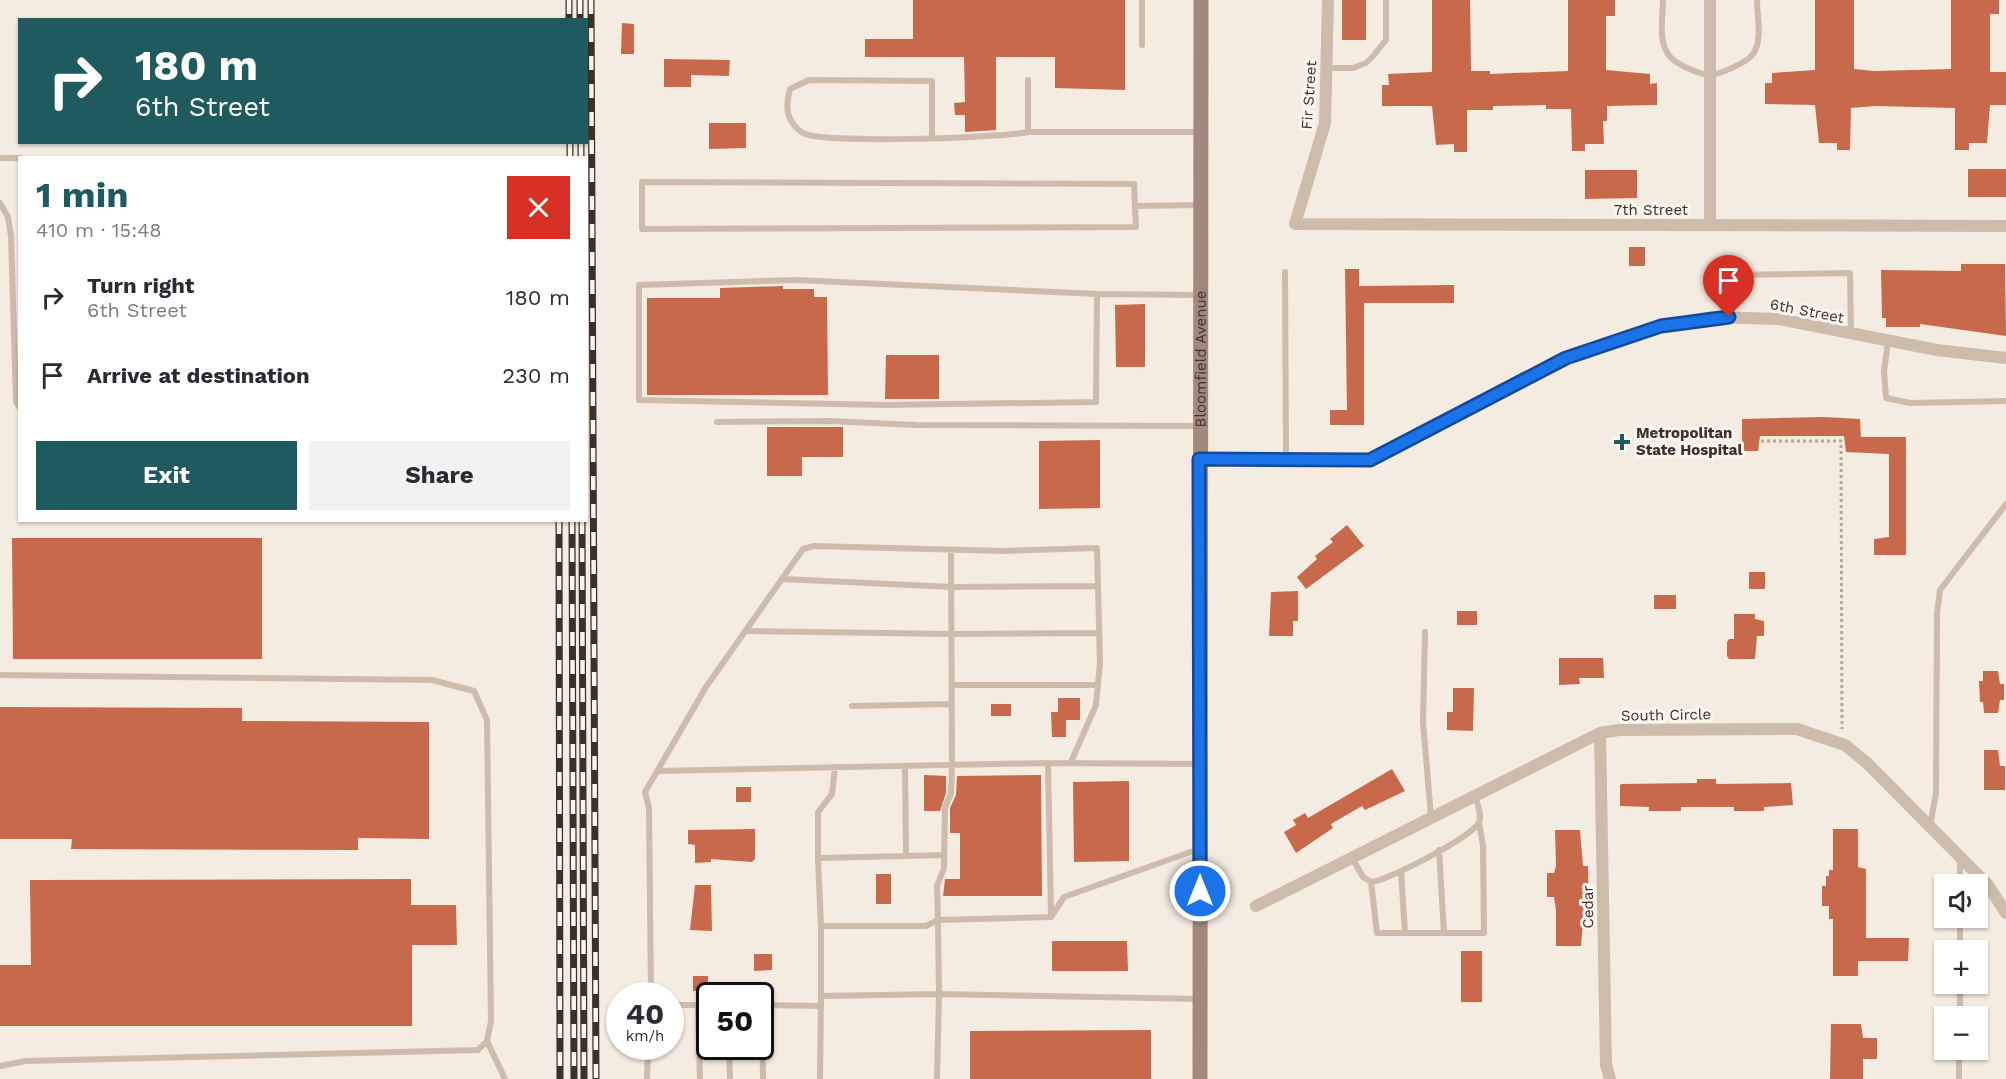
<!DOCTYPE html>
<meta charset="utf-8">
<style>
body{margin:0;font-family:"Work Sans",sans-serif;background:#f2f2f3;color:#2b2b33;height:100vh;display:flex;flex-direction:column;font-size:22px;white-space:nowrap}
*{box-sizing:border-box;margin:0}
p{font-size:20px;color:#7c7c81}
.icon{flex:none;width:33px;height:33px;fill:none;stroke:currentColor;stroke-width:2;stroke-linecap:round;stroke-linejoin:round}
.map{position:relative;flex:1;overflow:hidden}
.side{position:absolute;left:18px;top:156px;width:570px;height:366px;display:flex;flex-direction:column;background:#fff;border-radius:0px;box-shadow:0 2px 4px #0004}
.side>*{flex:none}
.banner{position:absolute;left:18px;top:18px;width:570px;height:126px;border-radius:0px;box-shadow:0 2px 4px #0004;background:#1f5a5e;color:#fff;overflow:hidden}
.fabs{position:absolute;left:1934px;top:874px;display:grid;gap:12px}
.fabs a{display:grid;place-items:center;width:54px;height:54px;border-radius:0px;background:#fff;box-shadow:0 2px 4px #0004;font-size:30px}
.speed{position:absolute;left:606px;top:982px;display:flex;gap:12px;font-size:30px;font-weight:700;text-align:center}
.speed>*{display:grid;place-content:center;width:78px;height:78px;border-radius:50%;background:#fff;box-shadow:0 2px 4px #0004;line-height:1}
.speed small{font-size:15px;font-weight:400}
.speed .limit{border:3px solid #111;border-radius:9px;background:#fff;color:#111}
.pin{position:absolute;display:grid;place-items:center;width:51px;height:51px;color:#fff;margin:-62px -26px;border-radius:50% 50% 50% 0;rotate:-45deg;box-shadow:0 0 6px #0007}
.pin .icon{rotate:45deg}
.me{position:absolute;width:66px;margin:-33px;rotate:0deg;stroke-linejoin:round;filter:drop-shadow(0 0 4px #0008)}
.turn{display:flex;align-items:center;gap:21px;height:126px;padding:0 18px;font-size:27px}
.turn .icon{width:78px;height:78px;stroke-width:2.5}
.turn b{display:block;font-size:42px;line-height:51px}
.round{display:grid;place-items:center;flex:none;width:63px;height:63px;border-radius:0px;background:#f2f2f3}
.summary{display:flex;align-items:center;justify-content:space-between;height:102px;padding:0 18px}
h1{font-size:36px;font-weight:700;line-height:45px;color:#1f5a5e}
.button{display:flex;gap:12px;margin-top:auto;padding:12px 18px}
.button a{flex:1;height:69px;border-radius:0px;background:#1f5a5e;color:#fff;font-size:24px;font-weight:700;line-height:69px;text-align:center}
.button a+a{background:#f2f2f3;color:#2b2b33}
ul{padding:0;list-style:none}
li{display:flex;align-items:center;gap:18px;height:78px;padding:0 18px}
li div{flex:1}
li b{display:block;font-size:22px}
li em{font-style:normal}
.map>svg:first-child{display:block}
.building{fill:#c8694b}
.lines{fill:none;stroke-linecap:round;stroke-linejoin:round}
.path{stroke:#b9a596;stroke-width:3;stroke-dasharray:3 3;stroke-linecap:butt}
.service{stroke:#cdbbac;stroke-width:6}
.minor{stroke:#cdbbac;stroke-width:12}
.secondary{stroke:#a18a7d;stroke-width:15}
.rail-casing{stroke:#3b302b;stroke-width:7}
.rail{stroke:#fbf5ee;stroke-width:4.5;stroke-dasharray:14;stroke-linecap:butt}
.route-casing{stroke:#114b97;stroke-width:15}
.route{stroke:#1a73e8;stroke-width:10}
.poi-dot{fill:#1f5a5e;stroke:#fbf5ee;stroke-width:2}
.labels{text-anchor:middle;stroke-width:6;stroke-linejoin:round;paint-order:stroke}
.street-label{font-size:15px;fill:#3b302b;stroke:#fbf5ee}
.poi-label{font-size:15px;font-weight:bold;fill:#3b302b;stroke:#fbf5ee;text-anchor:start}
</style>
<div class="map">
<svg width="2006" height="1079" viewBox="0 0 2006 1079">
<rect width="100%" height="100%" fill="#f4ebe1"/>
<path class="building" d="M913 0H1125V90L1055 88V57H996V130L965 132V115H955L954 103 965 102 964 57H865V39H913Z
M1342 0H1366V40H1342Z
M1432 0H1470L1471 71H1490V74L1568 71V0H1615V16H1606V70L1650 74V84L1657 83V105L1607 106V121H1603L1604 144H1585V151H1572L1571 109H1546V105L1493 106V110H1467V152H1454V144L1436 145 1432 106H1382V85H1389L1388 74 1432 72Z
M1815 0H1854V69L1874 71 1951 69V0H1999V14H1990V72H2006V105H1990L1987 143H1969V150H1955V108L1875 106 1851 108 1850 150H1837V143H1819L1815 105 1765 104V83H1772V73L1815 70Z
M622 23 634 24V54H621Z
M664 59 730 60 729 76 691 75V87H664Z
M709 123H746V148L709 149Z
M1968 169H2006V197H1968Z
M1585 170H1637V198L1585 199Z
M1629 247H1645V266H1629Z
M1961 264H2005L2006 336 1920 324V327H1886V318H1882L1881 270 1961 271Z
M1345 269H1359V286L1454 285V303H1364V425H1330V410H1347Z
M783 286V289H814V297H827L828 395H647V298H720V288Z
M1145 304V367H1116L1115 305Z
M886 355H939V399H885Z
M1824 417 1860 419 1861 437H1906V555H1874V539L1889 537V454L1846 452 1844 436H1760L1758 451H1742V419Z
M767 427H843V457H802V476H767Z
M1100 440V508L1039 509V441Z
M1347 525 1364 546 1306 589 1297 577 1317 559 1315 556 1333 542 1330 539Z
M12 538H262V659H13Z
M1749 572H1765V589H1749Z
M1298 591V621H1293V636H1269L1271 592Z
M1654 595H1676V609H1654Z
M1457 611H1477V625H1457Z
M1734 614H1755V619L1764 621V636H1757L1755 659H1729L1727 656V642L1729 639H1734Z
M1559 658H1603L1604 678H1579L1580 684 1559 685Z
M1983 671H1998L2000 684H2004V700H2000L1998 713H1984L1983 702H1980L1979 681H1983Z
M1453 688H1474L1473 731 1447 730V712H1453Z
M1058 698H1080V720H1066V737H1052L1051 712H1058Z
M991 704H1011V716H991Z
M0 707 242 708V721L429 722V839L358 838V850L71 849 72 839H0Z
M1984 750H1998L2000 766H2005V790H1984Z
M1392 769 1405 791 1365 810 1362 806 1331 824 1333 828 1296 853 1284 832 1296 825 1293 820 1305 813 1308 818Z
M924 775 946 776V793L940 811H924Z
M1041 775 1042 896H943L945 879H960V833H950V808L956 795 957 776Z
M1697 779H1716V784L1791 783 1793 805 1764 807V811H1734V807H1681V811H1649V807L1620 806V785L1622 784 1697 783Z
M1129 781V861L1074 862 1073 782Z
M736 787H751V802H736Z
M755 829V859L752 862 711 859V862L695 863V845L688 844V830Z
M1833 829H1858V867L1866 869V938H1909L1908 961H1858V976H1833V919H1829V906H1822V886H1826V876H1829V870H1833Z
M1555 830H1580L1583 866H1588L1589 910H1584L1581 946H1556V910L1554 897H1547V873H1554L1556 866Z
M876 874H891V904H876Z
M411 879V905H456L457 945H412V1026H0V965H31L30 880Z
M695 885H711L712 931 690 930Z
M1052 941H1127L1128 971H1052Z
M1461 951H1482V1002H1461Z
M754 954H772V970L754 971Z
M693 976H708V991H693Z
M1831 1024H1861L1863 1038H1877V1059H1863V1079H1830Z
M1151 1030V1079H970V1031Z"/>
<g class="lines">
<path class="path" d="M1761 441H1841L1842 729"/>
<path class="service" d="M1142 0V45
M1663 0C1663 16 1658 40 1668 54 1674 64 1697 73 1708 75 1717 76 1748 62 1753 54 1763 40 1757 16 1757 0
M1327 68H1353L1366 63 1374 55 1386 40V0
M1028 80V132H1200
M932 138V81L809 80 790 89C785 107 786 122 803 133 820 144 1000 138 1028 132
M0 158H20
M0 203 8 217 11 236 16 402 20 408
M1135 206 1134 184 642 182V229L1136 227 1135 206 1200 205
M1285 272 1286 459
M1734 275 1850 273 1851 334
M1097 294 1096 402 885 405 639 400V285L796 280 1097 294 1199 295
M1888 342 1884 371 1886 398 1910 403 2006 401
M717 422 829 421 916 425 1199 426
M783 579 952 587 1096 586
M747 631 952 634 1098 633
M1425 632 1423 722 1431 817
M0 675 432 680 474 691 487 720 491 1021 487 1041 478 1050 26 1061 0 1066
M952 685H1098
M852 706 952 704
M905 766 906 856 944 855
M835 767 832 794 818 812V858L906 856
M657 771 1048 763
M1930 826 1936 793 1937 613 1940 590 2006 504
M1439 850 1444 933
M818 858 821 926H926L938 920 937 886 944 868 945 807 951 794 952 765 951 550
M1352 858 1363 877 1371 882C1387 881 1474 836 1479 822 1482 814 1477 803 1475 795
M1401 871 1405 933
M1371 882 1377 933H1484L1483 846 1479 822
M1960 885V859
M1051 917 1048 763 1199 764
M821 926V996L939 994 938 920 1051 917 1064 897 1199 849
M1960 951V918
M651 996 649 808 645 792 706 687 803 549 814 546 1004 551 1097 548 1100 663 1096 705 1071 762
M670 1005H710
M698 1005 700 1079
M760 1005 821 1006
M762 1005 763 1079
M1960 1017V984
M487 1041 505 1079
M729 1047 730 1079
M647 1079 648 1047
M820 1079 821 996
M937 1079 939 994 1200 999
M1959 1079V1050"/>
<path class="minor" d="M1328 0 1325 123 1295 224 2006 226
M1710 0V225
M1199 459 1370 460 1566 358 1661 326 1713 317 1778 319 1937 350 2006 358
M1600 733 1606 1065 1610 1079
M1256 906 1600 733 1619 730 1797 729 1845 745 1867 763 1988 885 2006 913"/>
<path class="secondary" id="s1" d="M1200 1079 1201 0"/>
<defs>
<path id="rail" d="M569 0V20
M580 0V20
M591 0 596 1079
M570 142V158
M581 142V158
M559 520 560 1079
M572 520 574 1079
M582 520 584 1079"/>
</defs>
<use href="#rail" class="rail-casing"/>
<use href="#rail" class="rail"/>
</g>
<g class="lines">
<defs>
<path id="route" d="M1200 891 1199 459 1370 460 1566 358 1661 326 1729 317"/>
</defs>
<use href="#route" class="route-casing"/>
<use href="#route" class="route"/>
</g>
<path class="poi-dot" d="M1619 433h6v6h6v6h-6v6h-6v-6h-6v-6h6z"/>
<g class="labels">
<g class="street-label">
<text transform="translate(1309 95) rotate(-86)" y="5">Fir Street</text>
<text x="1651" y="215">7th Street</text>
<text transform="translate(1807 311) rotate(11)" y="5">6th Street</text>
<text dy="5" stroke="none"><textPath href="#s1" startOffset="720">Bloomfield Avenue</textPath></text>
<text transform="translate(1666 715) rotate(-1)" y="5">South Circle</text>
<text transform="translate(1588 907) rotate(-91)" y="5">Cedar</text>
</g>
<g class="poi-label">
<text x="1636" y="438">Metropolitan<tspan x="1636" dy="17">State Hospital</tspan></text>
</g>
</g>
</svg>
<div class="fabs">
<a><svg class="icon" aria-label="sound" viewBox="0 0 24 24"><path d="M4 9h4l5-4v14l-5-4H4zM17 9q2 3 0 6"/></svg></a>
<a>+</a>
<a>−</a>
</div>
<div class="speed"><div>40<small>km/h</small></div><div class="limit">50</div></div>
<div class="pin" style="left:1729px;top:317px;background:#d93025"><svg class="icon" aria-label="arrive" viewBox="0 0 24 24"><path d="M6 21V4h12l-3 4 3 4H6"/></svg></div>
<svg class="me" style="left:1200px;top:891px" viewBox="-20 -20 40 40"><circle r="17" fill="#1a73e8" stroke="#fff" stroke-width="3"/><path d="M0-11L8 9 0 5-8 9z" fill="#fff"/></svg>
<div class="banner">
<div class="turn"><svg class="icon" aria-label="right" viewBox="0 0 24 24"><path d="M7 20v-9h11M14 6l5 5-5 5"/></svg><div><b>180 m</b>6th Street</div></div>
</div>
<section class="side">
<div class="summary"><div><h1>1 min</h1><p>410 m · 15:48</p></div><a class="round" style="background:#d93025;color:#fff"><svg class="icon" aria-label="close" viewBox="0 0 24 24"><path d="M6 6l12 12M18 6L6 18"/></svg></a></div>
<ul>
<li><svg class="icon" aria-label="right" viewBox="0 0 24 24"><path d="M7 20v-9h11M14 6l5 5-5 5"/></svg><div><b>Turn right</b><p>6th Street</p></div><em>180 m</em></li>
<li><svg class="icon" aria-label="arrive" viewBox="0 0 24 24"><path d="M6 21V4h12l-3 4 3 4H6"/></svg><div><b>Arrive at destination</b></div><em>230 m</em></li>
</ul>
<div class="button"><a>Exit</a><a>Share</a></div>
</section>
</div>
